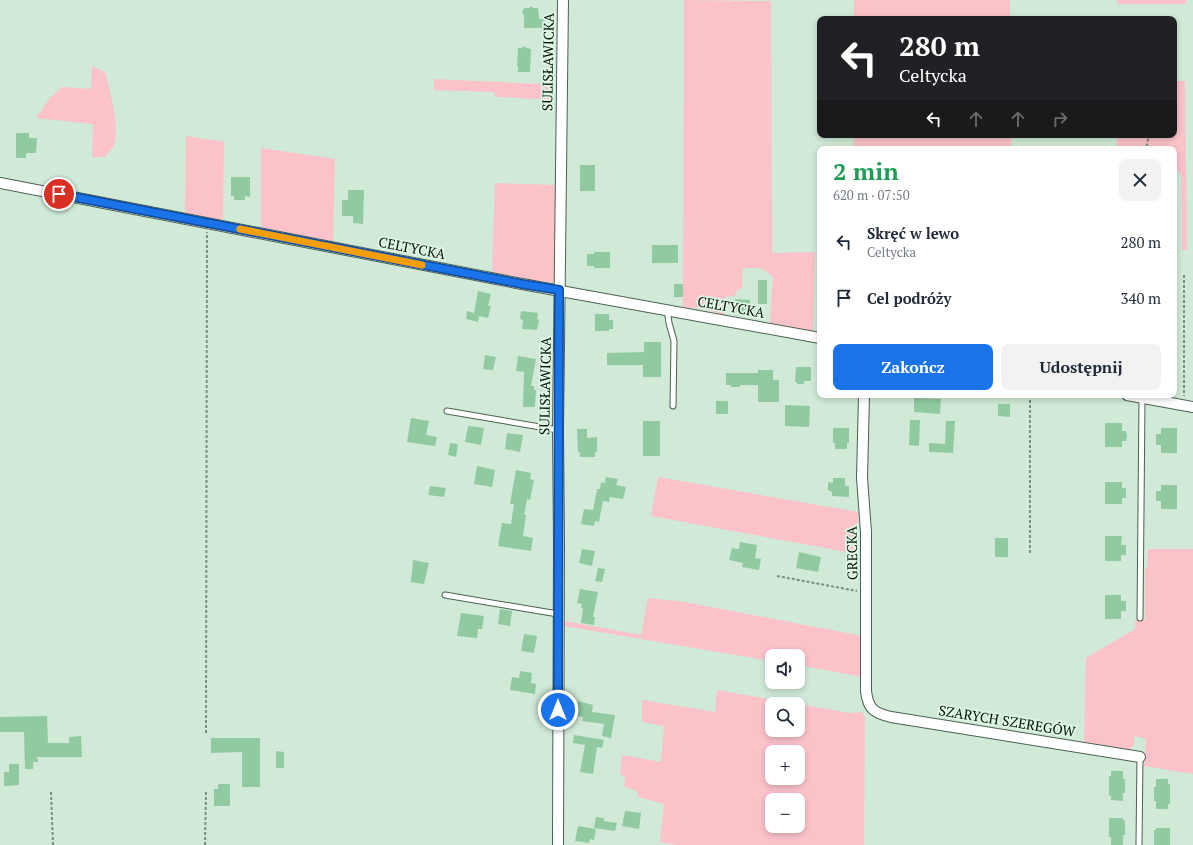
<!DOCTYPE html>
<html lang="pl">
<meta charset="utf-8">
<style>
body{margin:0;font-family:"PT Serif",serif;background:#f2f2f3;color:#1f2937;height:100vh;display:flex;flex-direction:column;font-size:15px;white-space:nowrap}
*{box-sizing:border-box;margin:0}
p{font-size:13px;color:#747a83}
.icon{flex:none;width:22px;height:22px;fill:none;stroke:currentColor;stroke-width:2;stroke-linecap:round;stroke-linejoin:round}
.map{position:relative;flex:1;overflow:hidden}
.panel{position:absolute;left:817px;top:146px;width:360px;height:252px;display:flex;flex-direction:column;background:#fff;border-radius:8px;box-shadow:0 2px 6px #0003}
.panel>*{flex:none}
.top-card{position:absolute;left:817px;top:16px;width:360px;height:122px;border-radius:8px;box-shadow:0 2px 6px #0003;background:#202124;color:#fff;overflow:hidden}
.tools{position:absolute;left:765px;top:649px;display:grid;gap:8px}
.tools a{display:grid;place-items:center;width:40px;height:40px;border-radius:8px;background:#fff;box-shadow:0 2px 6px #0003;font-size:20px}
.pin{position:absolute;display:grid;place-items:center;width:34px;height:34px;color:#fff;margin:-17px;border:2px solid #fff;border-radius:50%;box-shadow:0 1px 4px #0007}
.me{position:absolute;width:44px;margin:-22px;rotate:0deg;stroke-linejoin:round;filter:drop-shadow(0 0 3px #0008)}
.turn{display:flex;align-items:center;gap:14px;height:84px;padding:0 16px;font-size:18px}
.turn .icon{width:52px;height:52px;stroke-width:2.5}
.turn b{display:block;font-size:28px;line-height:34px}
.lanes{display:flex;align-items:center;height:38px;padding:0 16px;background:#0003;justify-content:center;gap:20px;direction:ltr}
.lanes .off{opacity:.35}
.round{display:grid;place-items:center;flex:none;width:42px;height:42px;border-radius:8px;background:#f2f2f3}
.headline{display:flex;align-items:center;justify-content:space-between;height:68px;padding:0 16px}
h1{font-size:24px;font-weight:600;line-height:30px;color:#1e9e55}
.cta{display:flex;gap:8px;margin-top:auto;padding:8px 16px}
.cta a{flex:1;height:46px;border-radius:8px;background:#1a73e8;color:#fff;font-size:16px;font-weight:600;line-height:46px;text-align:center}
.cta a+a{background:#f2f2f3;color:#1f2937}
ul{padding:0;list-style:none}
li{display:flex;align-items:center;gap:12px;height:56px;padding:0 16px}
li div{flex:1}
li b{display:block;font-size:15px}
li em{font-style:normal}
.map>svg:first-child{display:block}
.green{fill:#fbc2ca;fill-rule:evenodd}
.building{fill:#91caa1}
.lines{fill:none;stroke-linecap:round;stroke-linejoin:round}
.service-casing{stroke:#4b6151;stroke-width:7}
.minor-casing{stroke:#4b6151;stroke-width:12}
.path{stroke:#7a8d7f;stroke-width:2;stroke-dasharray:3 2;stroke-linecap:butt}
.service{stroke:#fff;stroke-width:5}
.minor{stroke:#fff;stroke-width:10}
.route-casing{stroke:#114b97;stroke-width:10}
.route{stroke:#1a73e8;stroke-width:7}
.slow{stroke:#f59e0b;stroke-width:7}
.labels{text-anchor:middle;stroke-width:3.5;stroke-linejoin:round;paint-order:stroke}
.street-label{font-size:14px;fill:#08100a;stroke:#def8e4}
</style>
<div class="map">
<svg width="1193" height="845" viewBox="0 0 1193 845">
<rect width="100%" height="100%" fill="#d0ead7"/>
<path class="green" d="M684 0 771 1 772 253 815 252 813 331 770 323 773 277 761 268H743L742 289H738L736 292 735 296 725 297 724 315 704 309 683 307Z
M854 0H1010V19H854Z
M1117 0H1186V4H1117Z
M92 66 105 72C110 91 121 129 113 147 111 150 107 154 105 157H92L93 124 36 118 50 98 62 87 91 89Z
M553 73V109L541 99 496 97 493 92 434 90V79L541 84Z
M1174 81H1185L1187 250H1182L1181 175 1174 166V149H1117V135H1174Z
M854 135H1011V149H854Z
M186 136 224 142 223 219 219 220 188 214 185 212Z
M261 148 335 159 333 242 261 228Z
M495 183 557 185 555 278 553 283 492 274Z
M658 477 858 512V554L651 516Z
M1148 549H1193V774L1144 766 1146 739 1134 736V745L1129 750 1084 744 1086 658 1135 629V620H1145V568H1147Z
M648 598 685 602 862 636V677L798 665V656H772V661L564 626 565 621 641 635Z
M717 690 796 704H772V730H798V704L849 713 862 712 865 717 864 845H677L660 842 664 804 638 797V792L624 786 625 777 620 774 622 755 661 762 664 726 642 722V700L715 712ZM772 752H798V778H772ZM772 800H798V826H772Z"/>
<path class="building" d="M531 6 533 8H538L539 19H544V28H524V15L522 13 524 8H529Z
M524 46 527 48 531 49 530 72H518V66H517L518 48H522Z
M16 133H29V138H37L36 153H26V158H16Z
M580 165H595V191H580Z
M231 177H250V197L245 196V200H234V196H231Z
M348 190H364L363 224 353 223V216H342V200H348Z
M652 245H678V263H652Z
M594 252H610V268H594V266H587V254H594Z
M758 280H767V304H758Z
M674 284H683V297H674Z
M478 291 491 294 488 306H491L488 318 479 316 478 322 466 319 467 311 474 313Z
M735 299 750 300 749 312H735Z
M521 311 538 313 537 319 539 320 537 330 522 329 523 320 520 319Z
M595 314H609V320H613V329H609V331H595Z
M644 342H661V377H643V365H607V353L644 352Z
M485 355 496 357 493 370 483 369Z
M518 356 536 359 531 386H534V390H536L535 407H523L524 372 516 371Z
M796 367H811V381H804V384H797V382H795Z
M758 370H773V380H779V402H758V385H740V387H731V385H726V373H758Z
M914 398 941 399 940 414 914 412Z
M716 401H728V414H716Z
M998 404H1010V417L998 416Z
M785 405 810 406 809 427 785 426Z
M411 418 429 421 426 435 437 437 435 446 407 442Z
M910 420H920L919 446 909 445Z
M643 421H660V456H643Z
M946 421H955L953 453 929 452V443L945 444Z
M1105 423H1122V431H1126L1127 436 1126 441H1122V447H1105Z
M468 426 484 428 481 445 465 442Z
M833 428H849V443H847V449H835V443H833Z
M1161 428H1177V453H1161V445H1156V434H1161Z
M577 429H587V438L597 437V452H595V457H580V452H578Z
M507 433 523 435 520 452 505 449Z
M450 443 458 444 456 457 448 455Z
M477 466 495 470 492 487 474 484Z
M516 470 531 473 530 479 534 480 530 500 527 499 524 515H526L523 536 533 538 531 551 498 546 502 523 511 524 514 504H510Z
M606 477 618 479 616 485 626 487 623 499 610 497 609 502 603 501 599 522 595 521 594 526 581 524 584 509 593 510 597 489H600L601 482 605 483Z
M833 478H845V486H849V497L832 496V492L828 490V482L833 483Z
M1105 482H1122V488H1126V498H1122V504H1105Z
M1161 485H1177V509H1161V501H1156V491H1161Z
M430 486 446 488 444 497 428 495Z
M1105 536H1122L1121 545H1126V555H1121V561H1105Z
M995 538H1008V557H995Z
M740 542 757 545 755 558 761 559 759 570 742 567 743 563 729 560 732 548 739 549Z
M582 549 595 551 592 566 579 563Z
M799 552 821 557 818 572 796 568Z
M413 560 429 563 424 584 411 582Z
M598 568 605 569 602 582 595 581Z
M580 589 598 592 593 617H595L594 625 581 623 583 608H581L582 604 577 603Z
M1105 595H1121V601H1126V611H1121V619H1105Z
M500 609 512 611 510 626 498 624Z
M461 613 484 616 482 629H478L477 638 457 636Z
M524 634 537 636 534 653 521 651Z
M520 671 532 673 531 683 536 684 535 694 510 690 512 677 519 678Z
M578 701 593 705 592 712 615 715 611 738 602 736 604 724 582 721 583 717 576 716Z
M47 716 48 743H69V737L81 736 82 757H37L38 762H33V769H25L24 732H0V717Z
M574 735 604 740 602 748 597 747 593 774 580 772 585 745 573 743Z
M211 738H260V787H242V752L211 753Z
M276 751 284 752V768H276Z
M9 764H19V785L4 786V772H9Z
M1111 771H1123V779H1125V793H1123V801L1111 800V795L1109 796V776H1111Z
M1156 779H1168V784H1170V804H1168V809H1156V801H1154V787H1156Z
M218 784H230V806H214V789H218Z
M625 811 641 813 639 829 622 826Z
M596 817 604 818V821L617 823 615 831 594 828Z
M1109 818H1123V820H1125V835H1123V845H1111V837H1109Z
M578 826 596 829 594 840 590 839 589 843 575 841Z
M1156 828H1170V845H1154V830H1156Z"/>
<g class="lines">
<defs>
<path id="service" d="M667 310 669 323 674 341 673 406
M447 411 558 430
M445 595 558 614
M1140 618 1142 398
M1139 845 1140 757"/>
<path id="minor" d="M0 183 522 284 820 338
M864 395 862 478 866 532V691C868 709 874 713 891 717L1140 757
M1127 395 1193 407
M558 845 559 543 558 430 563 0"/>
</defs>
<use href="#service" class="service-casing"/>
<use href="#minor" class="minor-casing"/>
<path class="path" d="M1142 149 1147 145 1149 135
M1184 275V396
M1030 395V554
M777 576 857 591
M206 733 207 232
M51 792 53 845
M205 845 206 790"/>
<use href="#service" class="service"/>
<use href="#minor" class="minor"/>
</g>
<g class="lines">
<defs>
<path id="route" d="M59 194 522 284 559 290 558 710"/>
</defs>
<use href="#route" class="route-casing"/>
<use href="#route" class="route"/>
<path class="slow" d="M240 229 422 265"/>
</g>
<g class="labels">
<g class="street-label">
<text transform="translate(548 62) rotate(-89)" y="5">SULISŁAWICKA</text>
<text transform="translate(412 248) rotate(11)" y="5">CELTYCKA</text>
<text transform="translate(731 307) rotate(10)" y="5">CELTYCKA</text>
<text transform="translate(545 386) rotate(-89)" y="5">SULISŁAWICKA</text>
<text transform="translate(852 553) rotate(-91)" y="5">GRECKA</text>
<text transform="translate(1007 721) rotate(9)" y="5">SZARYCH SZEREGÓW</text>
</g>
</g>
</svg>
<div class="tools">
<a><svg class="icon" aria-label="sound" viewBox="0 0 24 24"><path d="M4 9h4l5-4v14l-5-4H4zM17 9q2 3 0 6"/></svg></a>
<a><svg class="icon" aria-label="search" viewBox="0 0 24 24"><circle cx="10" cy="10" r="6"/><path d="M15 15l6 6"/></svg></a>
<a>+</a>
<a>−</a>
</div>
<div class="pin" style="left:59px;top:194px;background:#d93025"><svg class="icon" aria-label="arrive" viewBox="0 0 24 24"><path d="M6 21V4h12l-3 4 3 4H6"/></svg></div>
<svg class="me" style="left:558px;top:710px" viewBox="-20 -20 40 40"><circle r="17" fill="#1a73e8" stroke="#fff" stroke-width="3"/><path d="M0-11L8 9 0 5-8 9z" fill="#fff"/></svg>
<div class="top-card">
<div class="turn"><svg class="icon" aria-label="left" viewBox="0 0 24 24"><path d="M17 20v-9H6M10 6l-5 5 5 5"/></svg><div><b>280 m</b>Celtycka</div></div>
<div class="lanes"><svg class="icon" aria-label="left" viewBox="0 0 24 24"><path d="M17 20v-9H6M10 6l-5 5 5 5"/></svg><svg class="icon off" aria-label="ahead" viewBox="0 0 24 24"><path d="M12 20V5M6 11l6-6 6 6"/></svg><svg class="icon off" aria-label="ahead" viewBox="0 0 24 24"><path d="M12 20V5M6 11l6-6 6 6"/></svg><svg class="icon off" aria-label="right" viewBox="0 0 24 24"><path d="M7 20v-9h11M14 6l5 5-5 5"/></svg></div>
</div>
<section class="panel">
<div class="headline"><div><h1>2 min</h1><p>620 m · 07:50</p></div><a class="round"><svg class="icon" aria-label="close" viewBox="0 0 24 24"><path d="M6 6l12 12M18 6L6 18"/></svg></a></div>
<ul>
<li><svg class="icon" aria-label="left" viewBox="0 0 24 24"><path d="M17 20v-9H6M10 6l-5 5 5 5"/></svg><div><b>Skręć w lewo</b><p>Celtycka</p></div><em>280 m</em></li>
<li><svg class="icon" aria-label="arrive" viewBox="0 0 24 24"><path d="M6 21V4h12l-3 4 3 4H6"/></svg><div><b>Cel podróży</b></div><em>340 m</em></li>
</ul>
<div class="cta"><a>Zakończ</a><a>Udostępnij</a></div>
</section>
</div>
